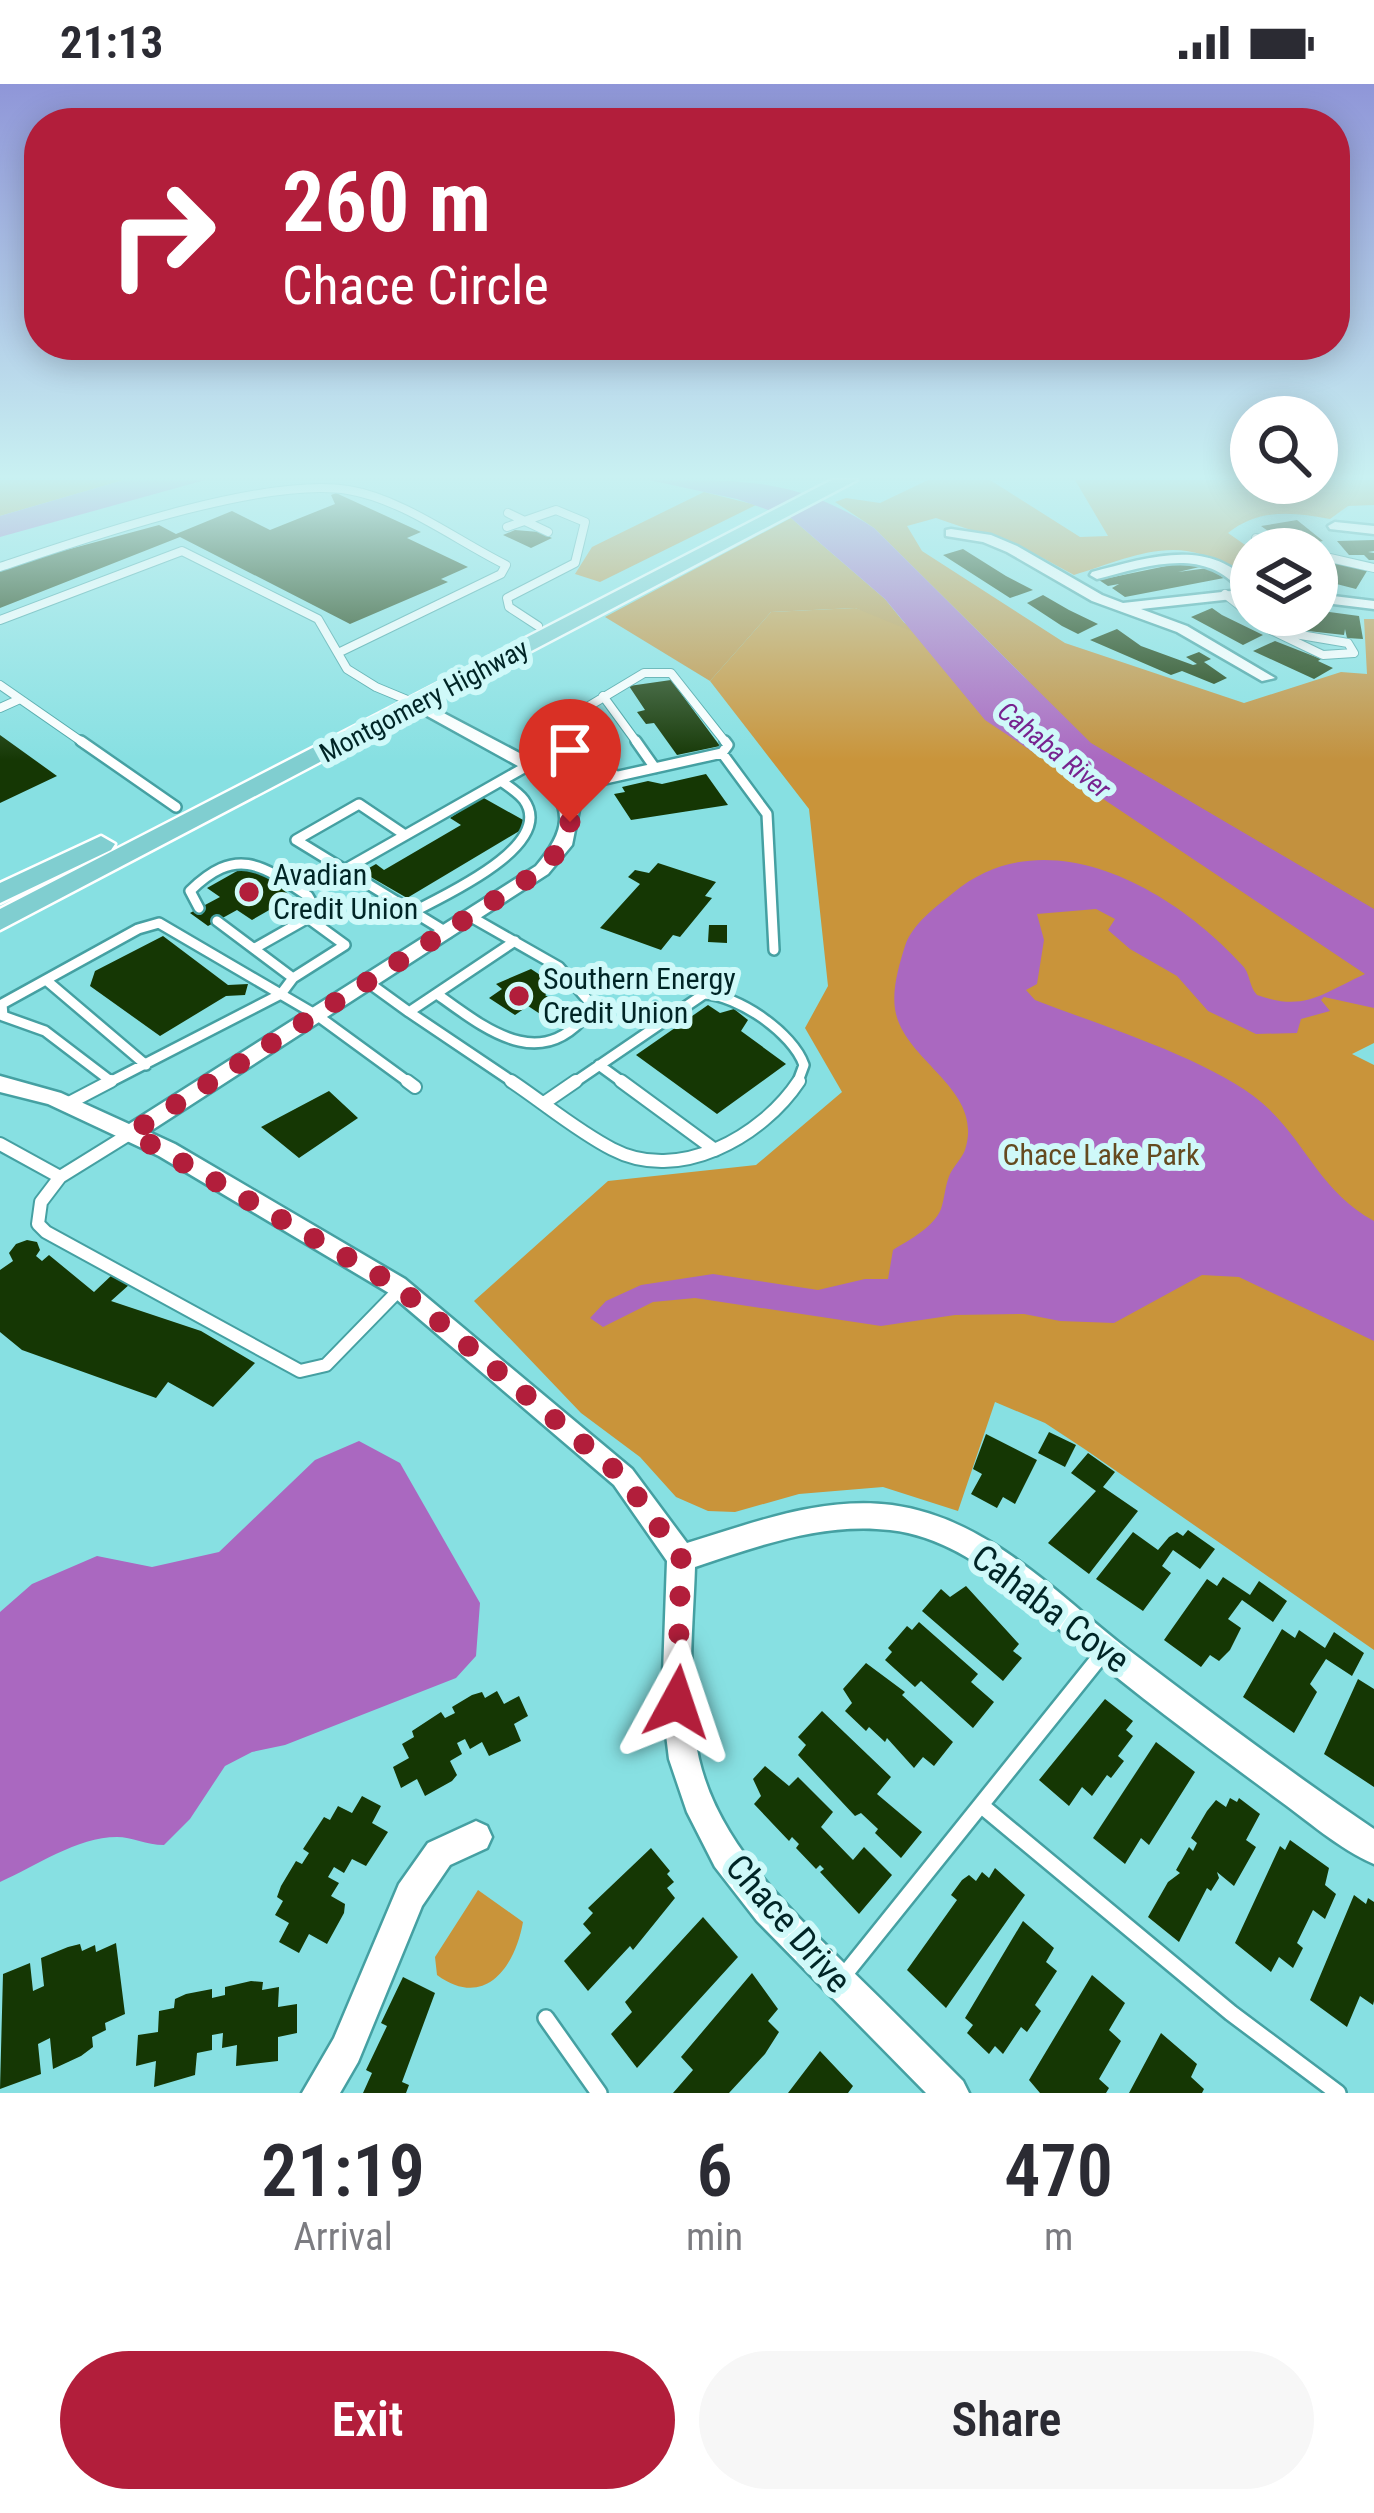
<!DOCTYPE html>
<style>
body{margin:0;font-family:"Roboto Condensed",sans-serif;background:#f7f7f7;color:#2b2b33;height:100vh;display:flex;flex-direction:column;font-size:45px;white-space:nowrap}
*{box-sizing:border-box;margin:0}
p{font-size:39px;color:#7c7c81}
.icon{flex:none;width:66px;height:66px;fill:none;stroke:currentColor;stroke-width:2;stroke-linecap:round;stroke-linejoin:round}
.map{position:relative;height:2009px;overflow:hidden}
.side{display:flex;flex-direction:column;background:#fff;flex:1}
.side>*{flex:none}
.top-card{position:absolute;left:24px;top:24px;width:1326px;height:252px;border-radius:48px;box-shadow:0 6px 30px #0003;background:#b21e3b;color:#fff;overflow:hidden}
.buttons{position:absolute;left:1230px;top:312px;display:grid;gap:24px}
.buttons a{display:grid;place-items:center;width:108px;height:108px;border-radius:50%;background:#fff;box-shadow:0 6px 30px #0003;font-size:60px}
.pin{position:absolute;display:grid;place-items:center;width:102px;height:102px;color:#fff;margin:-123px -51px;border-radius:50% 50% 50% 0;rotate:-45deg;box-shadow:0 0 12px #0007}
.pin .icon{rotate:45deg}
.me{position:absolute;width:132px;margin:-66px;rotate:5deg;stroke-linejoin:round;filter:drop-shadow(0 0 9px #0008)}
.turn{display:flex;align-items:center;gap:42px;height:252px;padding:0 60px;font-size:54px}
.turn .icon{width:156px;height:156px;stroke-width:2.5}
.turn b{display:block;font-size:84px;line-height:102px}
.eta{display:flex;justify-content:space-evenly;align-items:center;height:204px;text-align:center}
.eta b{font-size:72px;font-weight:600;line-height:84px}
.cta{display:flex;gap:24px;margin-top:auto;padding:24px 60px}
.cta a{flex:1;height:138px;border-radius:72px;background:#b21e3b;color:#fff;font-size:48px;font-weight:600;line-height:138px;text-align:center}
.cta a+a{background:#f7f7f7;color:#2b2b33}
.status{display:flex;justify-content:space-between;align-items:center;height:84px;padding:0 60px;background:#fff;direction:ltr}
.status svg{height:33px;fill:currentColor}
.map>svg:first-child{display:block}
.green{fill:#c9943a}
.forest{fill:#c3913e}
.water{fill:#aa68c0}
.building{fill:#153704}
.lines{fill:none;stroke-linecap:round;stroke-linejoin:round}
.service-far3-casing{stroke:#45a0a2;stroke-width:10}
.service-far2-casing{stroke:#45a0a2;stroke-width:14}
.service-far1-casing{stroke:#45a0a2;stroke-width:16}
.service-casing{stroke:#45a0a2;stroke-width:20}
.minor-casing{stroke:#45a0a2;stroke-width:5}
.primary-casing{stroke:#fff;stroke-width:5}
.service-far3{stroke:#fff;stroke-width:8}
.service-far2{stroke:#fff;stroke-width:9}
.service-far1{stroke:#fff;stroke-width:12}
.service{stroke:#fff;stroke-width:15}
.minor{fill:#fff;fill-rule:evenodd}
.primary{fill:#80ced0;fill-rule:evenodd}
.route{stroke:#b21e3b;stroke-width:21;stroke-dasharray:0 37.8}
.poi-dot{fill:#b21e3b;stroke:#cff9f9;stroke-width:4.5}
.labels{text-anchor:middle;stroke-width:12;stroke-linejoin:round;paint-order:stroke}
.far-street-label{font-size:27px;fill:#002526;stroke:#cff9f9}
.far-water-label{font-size:27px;font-style:italic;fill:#77248f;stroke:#cff9f9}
.poi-label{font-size:30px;fill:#002526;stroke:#cff9f9;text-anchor:start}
.park-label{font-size:30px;fill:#654a1f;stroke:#cff9f9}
.near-street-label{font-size:36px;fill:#002526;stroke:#cff9f9}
</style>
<div class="status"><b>21:13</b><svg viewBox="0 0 49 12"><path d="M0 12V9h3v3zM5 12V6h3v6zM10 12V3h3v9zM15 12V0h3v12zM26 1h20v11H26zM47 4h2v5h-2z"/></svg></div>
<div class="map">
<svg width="1374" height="2009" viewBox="0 0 1374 2009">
<rect width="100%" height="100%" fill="#87e0e2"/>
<path class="green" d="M855 524 963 557 1374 803V959L1352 970 1374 981V1566L1086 1366 1045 1339 995 1318 958 1427 883 1403 799 1410 735 1428 708 1427 676 1413 640 1373 581 1329 474 1217 608 1097 756 1081 842 1008 805 944 828 902 809 725 710 597 771 528Z
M478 1806 523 1838C515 1883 485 1926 437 1891L435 1873Z"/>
<path class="forest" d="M0 396H124L0 432Z
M928 396H990L1080 453 1108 452 1075 396H1374V421L1348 422 1330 435C1293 428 1259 424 1228 449L1251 465 1245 471 1251 477V500C1231 497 1221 478 1203 471 1161 456 1115 479 1074 491L1026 465 936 434 907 442 922 467 1065 559 1244 619 1341 588 1367 590 1364 535H1374V825L1091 659 874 444 835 418 846 414 880 419Z
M704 408 756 421 600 498 575 490 592 463Z
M791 434 885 515 911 547 855 524 771 528 710 597 605 533Z"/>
<path class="water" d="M124 396H205L0 453V432Z
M649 396C740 396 795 393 874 444L1091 659 1374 825V924L1324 913 1321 916 1330 927 1301 935 1297 949 1256 950 1208 927 1177 892 1130 865 1108 846 1115 835 1096 825 1037 830 1044 856 1037 900 1026 906 1035 916C1099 941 1210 975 1261 1018 1306 1056 1318 1106 1374 1137V1257L1239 1193 1202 1191 1114 1239 1060 1237 1024 1230 955 1231 881 1242 695 1214 653 1218 603 1243 590 1234 606 1217 641 1201 713 1190 818 1206 865 1195H888L893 1166C909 1156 934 1143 941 1125 945 1113 945 1101 950 1090 954 1082 962 1074 965 1066 985 1004 903 978 895 925 892 905 899 881 905 862 912 840 936 823 953 809 1045 732 1172 804 1241 880 1251 889 1248 901 1257 911 1305 928 1321 910 1365 890L985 636 885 515 791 434 737 415Z
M359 1357 400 1379 480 1519 476 1572 456 1594 285 1661 252 1668 225 1682 190 1735 164 1761C146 1761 132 1753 117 1753 77 1753 36 1782 0 1798V1528L32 1500 97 1472 152 1483 219 1468 315 1376Z"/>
<path class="building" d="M336 409 421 448 407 454 468 483 441 495 448 498 350 540 180 453 0 524V485L14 480 159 441 176 450 232 427 270 446 335 420 331 411Z
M1297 436 1323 457 1300 461 1291 454 1281 456 1261 442Z
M515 446 539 448 552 454 531 464 503 451Z
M1374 456V467L1368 468 1374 469V476H1369L1364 471H1349L1337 457Z
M963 465 1006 492 1033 506 1010 514 943 471Z
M1317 475 1361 485 1367 487 1356 505 1317 495V484L1323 483 1317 482Z
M1195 476 1204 482 1178 488 1208 484 1224 494 1125 513 1112 504 1119 500 1108 502 1099 496Z
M1043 511 1069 526 1098 540 1078 550 1062 542 1027 519Z
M1212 524 1222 531 1263 551 1243 561 1191 533Z
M1322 527 1359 532 1363 555 1347 554 1345 545 1344 551 1272 543 1269 536V531H1280L1281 537H1288L1285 531Z
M1117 545 1141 562 1193 581 1197 580 1186 573 1199 568 1211 575 1204 578 1227 594 1214 600 1182 587 1171 591 1090 556Z
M1275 557 1321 575 1318 577 1333 584 1314 595 1253 567Z
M671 596 720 662 677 671 654 639 646 640 637 628 645 626 629 602Z
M0 651 57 692 0 719Z
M706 690 728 721 631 736 614 710 625 708 622 703 648 697 662 700Z
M482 713 525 737 521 746 407 814 362 788 376 780 384 786 461 741 450 734Z
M658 779 716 798 705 812 712 814 680 853 673 851 661 866 600 844 640 800 628 793 635 786 649 789Z
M246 782 256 784 292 813 252 836 237 826 208 842 190 829 220 813 207 804Z
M709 841H727V859L708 858Z
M163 852 228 901 248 900 245 911 226 912 160 952 90 902 95 887Z
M531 885 557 902 545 911 576 931 560 943 528 922 515 931 489 914 502 905 496 900Z
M708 921 720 929 734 925 748 936 741 947 786 980 717 1030 636 971Z
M329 1007 358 1034 299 1074 261 1043Z
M27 1156 37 1158 40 1166 36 1172 42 1177 49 1171 94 1208 113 1190 130 1200 111 1217 201 1247 255 1279 213 1323 168 1298 156 1314 22 1266 0 1248V1186L13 1177 9 1169 16 1160Z
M1049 1348 1076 1361 1065 1383 1038 1369Z
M986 1350 1037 1376 1015 1420 1003 1413 997 1424 971 1410 982 1390 973 1385Z
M1088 1369 1115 1388 1103 1403 1138 1427 1089 1490 1048 1459 1096 1407 1071 1389Z
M1188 1446 1215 1465 1200 1485 1173 1466 1162 1482 1171 1489 1143 1527 1096 1495 1133 1448 1158 1466 1169 1453 1177 1448 1183 1452Z
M1223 1493 1250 1511 1259 1497 1287 1517 1273 1538 1242 1516 1228 1535 1241 1544 1230 1566 1219 1577 1210 1571 1201 1583 1164 1556 1207 1495 1217 1502Z
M966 1502 1019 1560 1013 1567 1022 1574 1003 1597 922 1527 941 1505 950 1513Z
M919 1538 978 1590 971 1598 994 1618 973 1644 921 1597 915 1603 885 1576 892 1568 888 1564 907 1542 912 1546Z
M1282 1545 1295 1554 1299 1546 1325 1564 1334 1548 1364 1569 1352 1592 1326 1575 1310 1600 1317 1608 1294 1649 1243 1613Z
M866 1579 905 1608 902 1611 953 1658 934 1682 923 1673 914 1684 887 1654 885 1658 869 1643 866 1647 845 1627 852 1619 843 1605Z
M1358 1595 1374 1605V1703L1324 1670Z
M497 1607 504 1620 519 1612 528 1632 514 1640 521 1657 489 1672 482 1658 470 1665 465 1655 457 1659 462 1670 450 1677 457 1691 452 1697 425 1712 417 1695 401 1704 393 1683 409 1674 402 1660 414 1653 412 1647 441 1628 445 1634 455 1629 452 1623 472 1611 482 1608 485 1614Z
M1105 1615 1133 1637 1126 1646 1133 1652 1118 1672 1124 1677 1111 1694 1107 1691 1092 1712 1082 1703 1069 1722 1039 1696Z
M822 1627 891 1693 877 1710 922 1748 901 1774 875 1749 878 1745 861 1729 855 1732 798 1671 806 1661 798 1653Z
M1156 1658 1195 1688 1149 1761 1141 1754 1125 1780 1093 1754Z
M765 1682 789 1702 798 1693 833 1728 821 1743 853 1776 864 1763 892 1791 859 1830 820 1788 824 1785 820 1781 816 1785 796 1764 799 1760 792 1753 789 1757 754 1720 761 1712 753 1695Z
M362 1712 381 1722 372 1739 388 1748 366 1782 352 1775 344 1789 334 1783 328 1793 339 1799 331 1812 345 1820 344 1829 327 1860 309 1850 299 1869 279 1858 289 1839 275 1831 283 1817 277 1813 281 1802 296 1777 302 1780 309 1769 303 1765 324 1733 330 1736 338 1722 352 1729Z
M1230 1714 1237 1718 1239 1714 1260 1730 1246 1756 1256 1763 1234 1802 1217 1788 1219 1794 1211 1807 1207 1804 1179 1858 1148 1833 1168 1798 1180 1789 1176 1786 1189 1763 1193 1767 1197 1759 1191 1754 1207 1727 1216 1716 1226 1723Z
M1290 1756 1329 1784 1325 1801 1336 1810 1325 1835 1313 1826 1297 1859 1303 1864 1293 1884 1279 1873 1271 1888 1235 1859 1280 1762 1285 1766Z
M651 1764 670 1787 667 1790 674 1798 667 1804 675 1814 633 1866 630 1862 588 1907 564 1877 591 1849 583 1840 593 1829 588 1824Z
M995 1784 1025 1811 946 1924 907 1886 957 1816 951 1811 962 1796 969 1791 976 1797 982 1788 989 1794Z
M1354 1811 1366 1820 1368 1814 1374 1818V1917L1373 1921 1360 1912 1347 1943 1310 1916Z
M703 1833 738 1873 637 1984 611 1950 632 1928 625 1918Z
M1023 1837 1054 1864 1046 1878 1057 1887 1035 1921 1041 1927 1027 1948 1021 1943 1003 1970 995 1962 989 1970 967 1949 973 1941 965 1934Z
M116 1859 125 1930 105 1939 106 1946 92 1953 93 1963 81 1972 53 1985 50 1954 38 1960 41 1990 0 2005 3 1890 30 1879 33 1907 44 1902 41 1874 68 1863 80 1860 82 1867 95 1861 96 1868Z
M752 1889 778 1925 768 1937 779 1948 765 1970 729 2009H673L693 1986 681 1973Z
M1092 1891 1125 1919 1109 1946 1121 1957 1099 1995 1109 2004 1106 2009H1040L1029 1996Z
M403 1893 435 1909 402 1998 409 2001 406 2009H363L372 1989 366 1986 387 1942 381 1939Z
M251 1897 263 1898 262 1906 279 1903 278 1923 297 1920V1949L278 1953V1977L236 1982 237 1961 222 1964 223 1949 212 1951V1966L197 1969 195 1991 154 2003 156 1977 136 1982 138 1951 158 1948 159 1927 174 1924 175 1915 186 1910 212 1905V1914L225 1911V1903Z
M1161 1949 1197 1980 1191 1993 1204 2005 1202 2009H1129Z
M820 1967 853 2002 848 2009H788Z"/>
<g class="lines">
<defs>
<path id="service-far3" d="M508 429 548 448
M507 443 556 426 585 438 575 479 507 514 509 523 538 542
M1256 454 1292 465
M1317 471 1374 484
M0 483C84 455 264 392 348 406 403 415 457 457 506 481L501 490 338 569
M1225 510 1271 546
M0 536 182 467 318 535 347 585 376 603 417 620
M1271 546 1348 559 1354 569 1323 571Z
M0 601 85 660
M603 612 638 660
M0 624 20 615
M576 660 554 643 644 589H671L727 660"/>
<path id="service-far2" d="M81 657 176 723
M572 657 616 692
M636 657 655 684
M725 657 728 661 722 669 767 730 774 866
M560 705 722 669
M405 751 359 720 296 756 448 849
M344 786 529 681
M199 824 190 807C236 762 261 780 308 812L312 819 308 834 255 864
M411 829C441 813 557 762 524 716 519 709 508 702 501 697
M217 837 293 894
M46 896 146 981
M369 899 409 928 515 857
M437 910C487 946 544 993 593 922L559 883 473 834
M409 928 516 1000
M599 981 625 1000
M108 995 45 947 3 932 2 920 138 845 159 839 318 932 411 1000
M106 1000 281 910 293 894 345 861 308 834
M572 1000 704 910C738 911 793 949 804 981L797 1000"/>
<path id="service-far1" d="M407 997 415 1003
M511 997C544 1019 577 1047 612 1065 678 1100 762 1053 799 997
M621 997 715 1066
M544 1019 576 997
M67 1020 111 997
M0 1060 60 1093 131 1049
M60 1093 41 1118 38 1140 46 1148 300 1287 326 1281 400 1205"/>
<path id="service" d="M982 1722 1231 1929 1338 2009
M841 1895 1103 1569
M546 1934 599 2009"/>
<path id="minor" d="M1335 438 1374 442V450L1330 445 1328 442Z
M951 445 991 451 1017 462 1102 511 1123 519 1240 506C1203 461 1145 483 1097 495L1090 491 1092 488C1146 474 1210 452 1251 501V513L1141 525 1187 542 1275 594 1262 597 1177 548 1092 517 1007 468 983 458 946 452V446Z
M1317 510 1374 517V525L1317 518Z
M417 615 548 684 566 701 579 726 572 761 548 790 149 1048 175 1060 405 1195 632 1385 687 1459C753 1439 821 1412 892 1421 989 1434 1057 1511 1130 1567 1210 1628 1291 1689 1374 1745V1780C1339 1765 1307 1736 1276 1714 1210 1665 1143 1616 1081 1564 1024 1516 967 1455 890 1446 823 1438 758 1462 695 1483 693 1545 685 1613 699 1675 719 1760 787 1822 846 1881 885 1919 924 1958 963 1997L969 2009H926L757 1837 715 1783 687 1728 669 1675 662 1618 667 1477 614 1401 389 1209 159 1072 48 1020 0 1008V992L61 1009 129 1040 536 782C565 748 571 724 536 692L411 623V617Z
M476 1737 487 1742 492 1753 487 1764 450 1781 422 1822 358 1978 340 2009H302L334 1954 399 1800 428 1759Z"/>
<path id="primary" d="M832 396H857L0 846V825Z
M101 752 115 760 111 766 0 819V799Z"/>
</defs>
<use href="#service-far3" class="service-far3-casing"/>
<use href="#service-far2" class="service-far2-casing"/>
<use href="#service-far1" class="service-far1-casing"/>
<use href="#service" class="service-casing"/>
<use href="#minor" class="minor-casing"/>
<use href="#primary" class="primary-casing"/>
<use href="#service-far3" class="service-far3"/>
<use href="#service-far2" class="service-far2"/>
<use href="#service-far1" class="service-far1"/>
<use href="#service" class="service"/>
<use href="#minor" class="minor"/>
<use href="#primary" class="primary"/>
</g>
<linearGradient id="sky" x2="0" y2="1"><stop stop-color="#8f96d8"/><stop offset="0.58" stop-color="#c9f1f2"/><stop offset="1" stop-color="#c9f1f2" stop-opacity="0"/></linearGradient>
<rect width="1374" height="677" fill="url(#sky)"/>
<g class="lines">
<path class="route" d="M570 738 563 761 542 786 131 1049 397 1202 623 1393 681 1474 677 1618"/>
</g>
<g class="poi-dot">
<circle cx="249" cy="808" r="12"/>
<circle cx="519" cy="912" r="12"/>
</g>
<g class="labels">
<g class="far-street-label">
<text transform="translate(424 617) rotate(-28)" y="9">Montgomery Highway</text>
</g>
<g class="far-water-label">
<text transform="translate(1054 666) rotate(39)" y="9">Cahaba River</text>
</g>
<g class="poi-label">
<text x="273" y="801">Avadian<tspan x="273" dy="34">Credit Union</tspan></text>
<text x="543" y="905">Southern Energy<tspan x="543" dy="34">Credit Union</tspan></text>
</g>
<g class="park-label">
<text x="1101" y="1081">Chace Lake Park</text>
</g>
<g class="near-street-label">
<text transform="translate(1051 1524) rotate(37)" y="13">Cahaba Cove</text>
<text transform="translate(789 1839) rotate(49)" y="13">Chace Drive</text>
</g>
</g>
</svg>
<div class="buttons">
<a><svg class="icon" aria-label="search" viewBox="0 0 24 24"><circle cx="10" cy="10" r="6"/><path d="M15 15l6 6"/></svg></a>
<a><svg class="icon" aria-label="layers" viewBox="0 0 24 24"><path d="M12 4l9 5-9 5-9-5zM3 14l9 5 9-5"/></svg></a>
</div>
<div class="pin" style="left:570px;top:738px;background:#d93025"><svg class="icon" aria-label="arrive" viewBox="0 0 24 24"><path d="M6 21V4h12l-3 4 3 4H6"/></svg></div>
<svg class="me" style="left:677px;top:1618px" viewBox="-20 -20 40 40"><path d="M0-17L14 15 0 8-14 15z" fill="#b21e3b" stroke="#fff" stroke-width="4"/></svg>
<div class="top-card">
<div class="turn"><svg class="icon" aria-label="right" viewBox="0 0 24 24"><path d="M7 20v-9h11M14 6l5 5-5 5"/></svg><div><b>260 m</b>Chace Circle</div></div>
</div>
</div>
<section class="side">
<div class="eta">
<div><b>21:19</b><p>Arrival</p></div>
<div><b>6</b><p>min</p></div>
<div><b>470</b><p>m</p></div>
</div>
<div class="cta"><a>Exit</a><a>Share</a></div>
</section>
